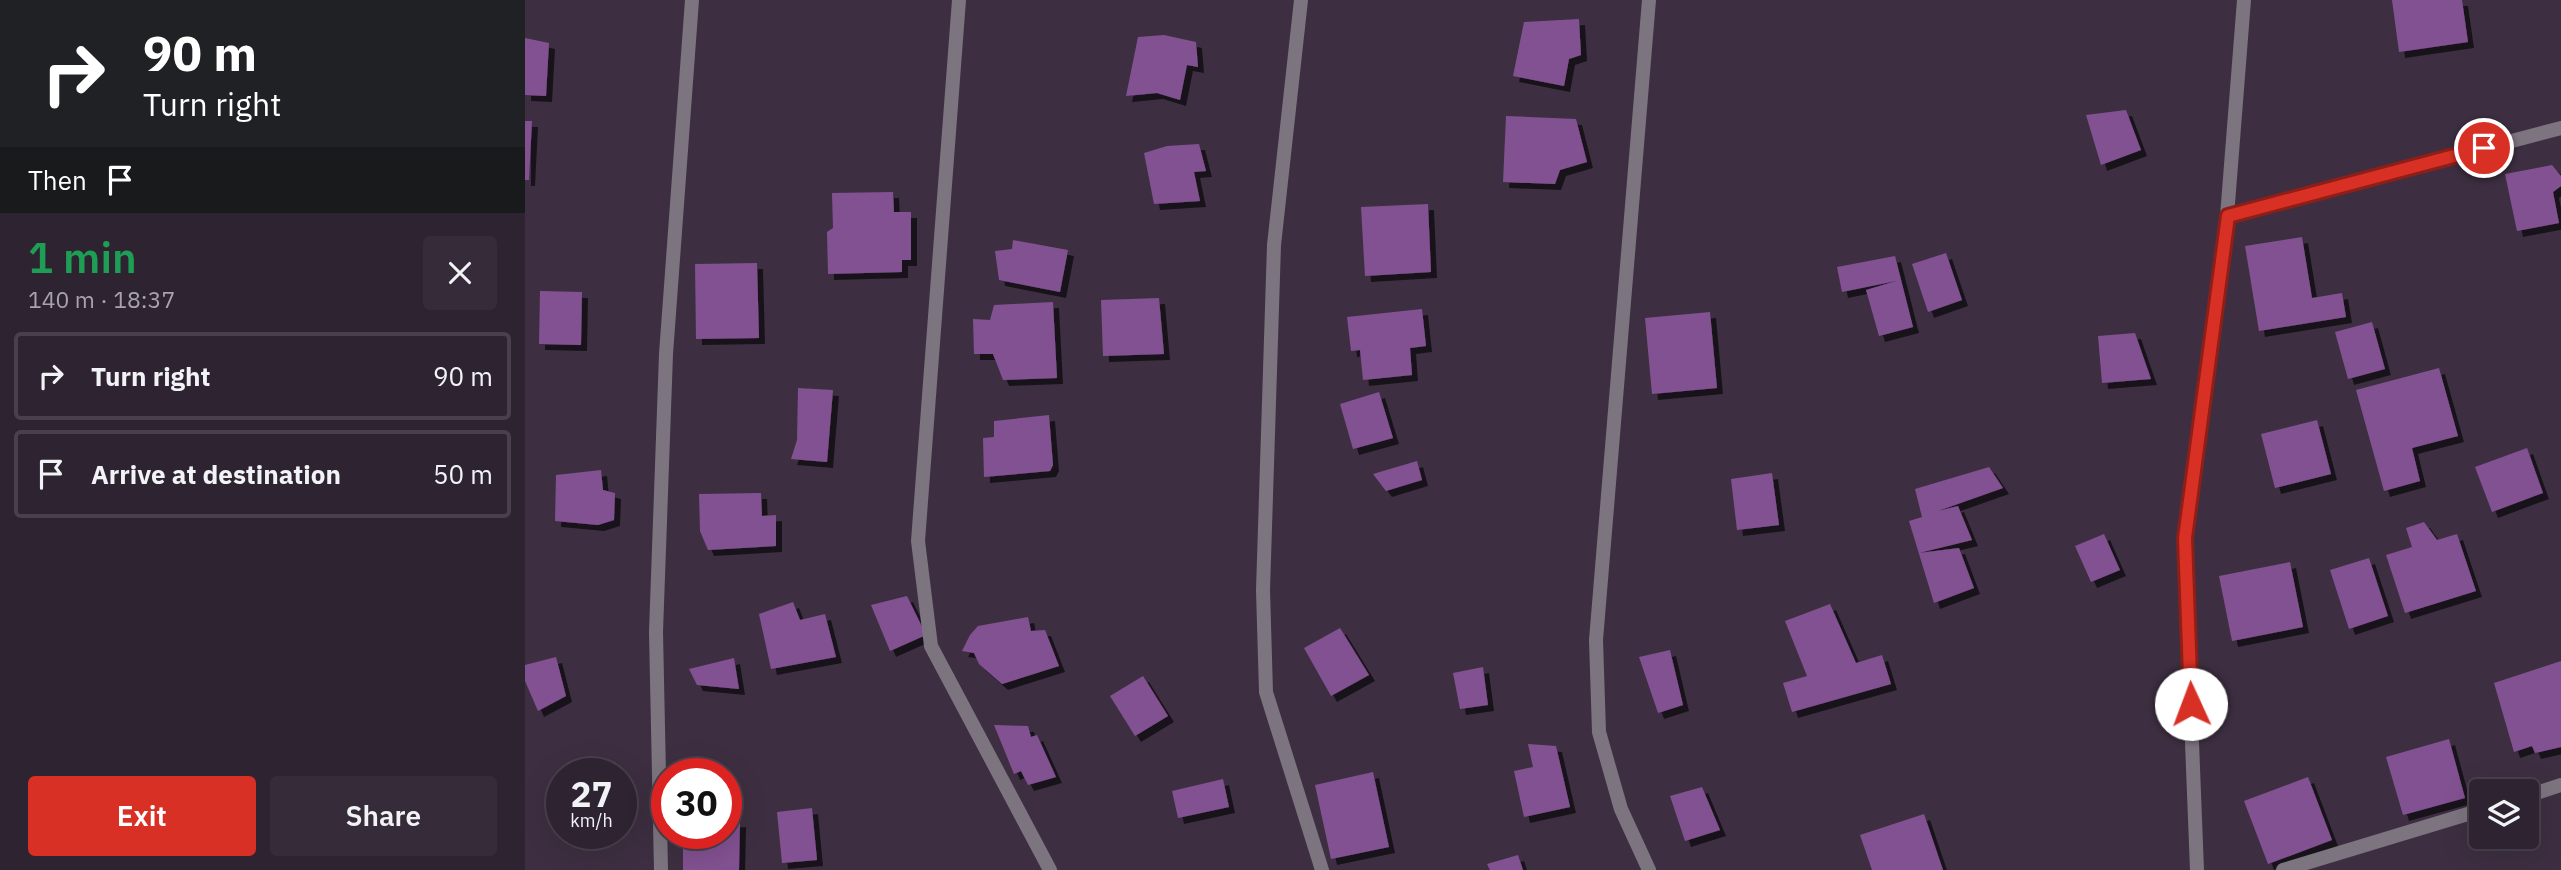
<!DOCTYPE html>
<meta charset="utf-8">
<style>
body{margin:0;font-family:"IBM Plex Sans",sans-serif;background:#362b39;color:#f1f3f6;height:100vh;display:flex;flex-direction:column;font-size:26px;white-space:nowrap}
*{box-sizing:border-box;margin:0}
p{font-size:23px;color:#a7a4ab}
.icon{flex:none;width:38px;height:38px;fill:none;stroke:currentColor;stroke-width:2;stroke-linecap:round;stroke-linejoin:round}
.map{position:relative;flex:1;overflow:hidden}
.panel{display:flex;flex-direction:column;background:#2e2331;width:525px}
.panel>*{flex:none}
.guide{background:#202124;color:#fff;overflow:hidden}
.buttons{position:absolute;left:1944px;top:779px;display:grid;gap:14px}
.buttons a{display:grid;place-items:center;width:70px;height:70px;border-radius:7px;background:#2e2331;box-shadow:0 7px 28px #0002,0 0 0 2px #49404d;font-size:35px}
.speed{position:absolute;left:21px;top:758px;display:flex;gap:14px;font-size:35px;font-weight:700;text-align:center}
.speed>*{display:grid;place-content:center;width:91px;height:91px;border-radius:50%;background:#2e2331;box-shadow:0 7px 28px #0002,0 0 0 2px #49404d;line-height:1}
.speed small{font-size:18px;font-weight:400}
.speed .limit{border:10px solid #d22;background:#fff;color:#111}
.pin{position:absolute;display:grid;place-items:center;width:60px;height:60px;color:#fff;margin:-30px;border:4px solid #fff;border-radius:50%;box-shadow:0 2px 7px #0007}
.me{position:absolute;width:77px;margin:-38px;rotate:358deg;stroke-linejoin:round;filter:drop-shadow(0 0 5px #0008)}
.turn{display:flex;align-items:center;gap:24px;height:147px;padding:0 28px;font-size:32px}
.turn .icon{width:91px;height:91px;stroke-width:2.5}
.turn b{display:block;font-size:49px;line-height:60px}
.then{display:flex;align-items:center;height:66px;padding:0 28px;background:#0003;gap:14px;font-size:26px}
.round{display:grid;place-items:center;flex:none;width:74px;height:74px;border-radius:7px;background:#362b39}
.headline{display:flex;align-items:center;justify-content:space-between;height:119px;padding:0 28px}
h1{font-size:42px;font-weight:600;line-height:52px;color:#1e9e55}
.primary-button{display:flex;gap:14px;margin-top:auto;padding:14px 28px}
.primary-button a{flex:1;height:80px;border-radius:7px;background:#d93025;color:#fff;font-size:28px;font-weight:600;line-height:80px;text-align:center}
.primary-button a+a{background:#362b39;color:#f1f3f6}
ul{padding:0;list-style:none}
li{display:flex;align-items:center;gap:21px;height:88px;margin:0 14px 10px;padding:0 14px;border:4px solid #49404d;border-radius:7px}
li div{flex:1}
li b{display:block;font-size:26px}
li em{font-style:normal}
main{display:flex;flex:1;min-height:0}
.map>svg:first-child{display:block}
.building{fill:#825191;filter:url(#shadow)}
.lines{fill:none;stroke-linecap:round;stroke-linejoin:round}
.street{stroke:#7c757f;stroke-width:14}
.route-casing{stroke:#8d1f18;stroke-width:18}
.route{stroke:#d93025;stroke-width:12}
</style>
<main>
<section class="panel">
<div class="guide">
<div class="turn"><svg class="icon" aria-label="right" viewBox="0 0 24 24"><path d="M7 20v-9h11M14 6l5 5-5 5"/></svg><div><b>90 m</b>Turn right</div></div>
<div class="then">Then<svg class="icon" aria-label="arrive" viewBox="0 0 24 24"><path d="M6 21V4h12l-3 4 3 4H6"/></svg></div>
</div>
<div class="headline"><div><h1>1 min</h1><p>140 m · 18:37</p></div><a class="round"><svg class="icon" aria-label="close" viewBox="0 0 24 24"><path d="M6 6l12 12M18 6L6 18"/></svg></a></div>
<ul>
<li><svg class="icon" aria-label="right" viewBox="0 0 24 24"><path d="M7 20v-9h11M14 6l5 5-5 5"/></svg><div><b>Turn right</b></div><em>90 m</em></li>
<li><svg class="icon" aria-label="arrive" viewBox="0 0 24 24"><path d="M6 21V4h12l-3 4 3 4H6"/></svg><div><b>Arrive at destination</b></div><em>50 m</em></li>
</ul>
<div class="primary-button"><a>Exit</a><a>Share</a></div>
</section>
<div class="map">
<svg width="2036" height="870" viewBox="0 0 2036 870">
<defs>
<filter id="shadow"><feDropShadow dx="6" dy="6" stdDeviation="0" flood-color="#0009"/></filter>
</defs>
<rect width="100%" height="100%" fill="#3d2f41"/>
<path class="building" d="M1867 0H1937L1943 42 1874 52Z
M1054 19 1056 55 1044 59 1039 86 988 76 999 22Z
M639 35 671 42 673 67 662 65 655 100 632 93 601 96 613 37Z
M0 38 24 43 21 96 0 95Z
M1601 110 1616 150 1576 165 1561 115Z
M981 116 1051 119 1062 162 1035 170 1030 184 978 182Z
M0 121H7L4 180H0Z
M674 144 681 171 669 172 675 201 629 204 619 153 642 146Z
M2027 165 2036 176V186L2028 192 2034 223 1992 231 1980 174Z
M368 192 369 212H386V260H377V272L303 274 302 232 308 228 307 193Z
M903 204 906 272 840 276 836 207Z
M1777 237 1787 298 1817 293 1821 317 1734 331 1720 246Z
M488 240 543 250 535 292 474 280 470 251 487 249Z
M1421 253 1437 300 1403 312 1387 264Z
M1370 256 1388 327 1354 336 1341 290 1371 281 1317 292 1312 267Z
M232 263 234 338 171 339 170 264Z
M15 291 57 292 56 345 14 344Z
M634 298 639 354 578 356 576 300Z
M528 302 532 378 478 380 468 354H449L448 319 465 320 469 305Z
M897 309 901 346 885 348 887 375 838 380 835 350 826 351 822 317Z
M1185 312 1192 388 1127 394 1120 318Z
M1847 322 1860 369 1823 379 1810 332Z
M1610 333 1626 379 1577 383 1573 336Z
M1914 368 1933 436 1887 448 1895 481 1859 491 1831 390Z
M273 388 308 390 302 462 266 459 272 440Z
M854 392 868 438 828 449 815 404Z
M524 415 528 465 525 471 459 477 458 438 469 437V421Z
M1792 420 1806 474 1750 488 1736 434Z
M2002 448 2018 493 1967 512 1950 467Z
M892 461 897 480 861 491 848 474Z
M1464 467 1478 488 1413 511 1433 506 1447 540 1394 553 1434 548 1449 588 1409 603 1384 521 1397 517 1390 489Z
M76 470 78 490 90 493 89 520 73 525 30 521 31 475Z
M1247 473 1254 525 1212 530 1206 479Z
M236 493 237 516 251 515V546L183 550 175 531 174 494Z
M1899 522 1912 540 1932 534 1951 591 1880 613 1861 555 1887 547 1881 528Z
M1579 534 1595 570 1566 582 1550 546Z
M1844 558 1863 616 1824 629 1805 570Z
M1765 562 1778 627 1707 641 1694 576Z
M382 596 401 635 365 651 346 605Z
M268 602 275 620 300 614 311 657 246 669 234 614Z
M1305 604 1331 663 1357 655 1366 684 1267 712 1258 683 1282 676 1260 621Z
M503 617 506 631 520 630 534 666 477 684 454 664 449 653 437 651 445 635 453 626Z
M815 628 844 675 806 696 779 648Z
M1145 650 1158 705 1133 713 1114 657Z
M31 657 41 696 13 711 0 681V665Z
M209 658 214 689 172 685 164 669Z
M2036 661V747L2010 753 2007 746 1989 752 1969 683Z
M958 667 963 705 935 709 928 673Z
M618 676 643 716 610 736 585 696Z
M469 725 503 726 506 737 512 735 531 777 503 785 496 771 489 774Z
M1924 739 1940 798 1878 815 1861 757Z
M1003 744 1031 746 1045 807 999 817 989 771 1008 767Z
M848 772 864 847 806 859 790 785Z
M1783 777 1807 840 1743 864 1719 801Z
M698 779 704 807 653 818 647 791Z
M1177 787 1195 830 1160 841 1145 796Z
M287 808 292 860 257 863 252 812Z
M1399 814 1418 870H1347L1335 835Z
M215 821 214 870H158V844H172L173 833H201V822Z
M993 855 998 870H965L962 864Z"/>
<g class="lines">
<path class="street" d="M434 0 393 541 406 646 525 870
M776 0 749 245 738 590 741 692 797 870
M1702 216 2036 128
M2002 796 2036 785
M136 870 131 632 141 354 167 0
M1124 870 1096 809 1074 732 1071 640 1124 0
M1672 870 1659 538 1702 216 1719 0
M1758 870 1956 810"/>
</g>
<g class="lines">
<defs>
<path id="route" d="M1666 704 1660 538 1703 216 1959 148"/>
</defs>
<use href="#route" class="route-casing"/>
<use href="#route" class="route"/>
</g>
</svg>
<div class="buttons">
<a><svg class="icon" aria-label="layers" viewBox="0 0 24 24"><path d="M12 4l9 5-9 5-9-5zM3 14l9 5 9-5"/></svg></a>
</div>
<div class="speed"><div>27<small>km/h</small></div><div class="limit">30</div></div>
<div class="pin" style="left:1959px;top:148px;background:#d93025"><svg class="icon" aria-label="arrive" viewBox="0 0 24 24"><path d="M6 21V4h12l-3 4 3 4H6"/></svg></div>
<svg class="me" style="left:1666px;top:704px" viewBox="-20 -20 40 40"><circle r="19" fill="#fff"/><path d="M0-13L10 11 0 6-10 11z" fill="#d93025"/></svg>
</div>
</main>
